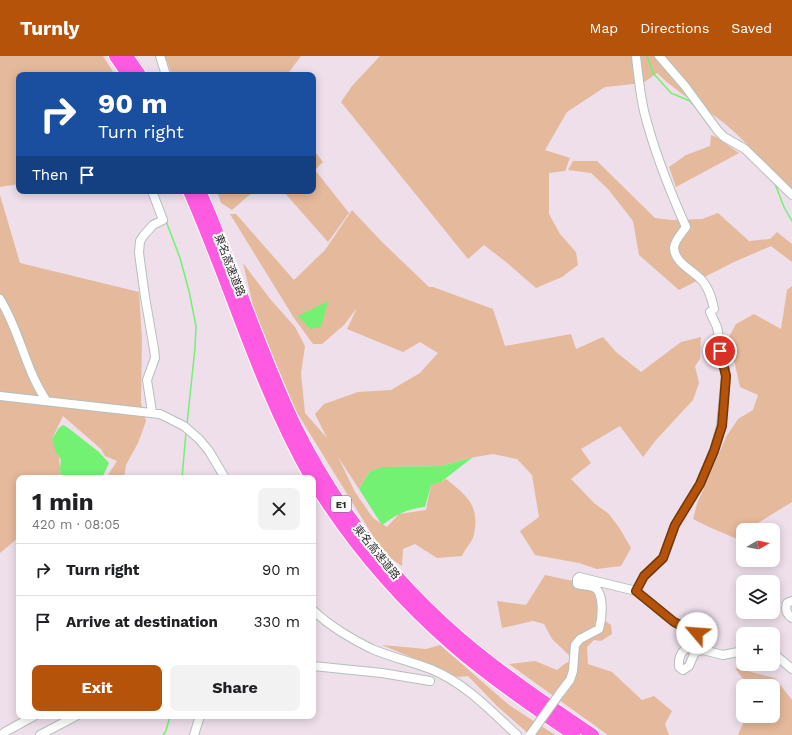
<!DOCTYPE html>
<meta charset="utf-8">
<style>
body{margin:0;font-family:"Work Sans","Noto Sans JP",sans-serif;background:#f2f2f2;color:#202124;height:100vh;display:flex;flex-direction:column;font-size:15px;white-space:nowrap}
*{box-sizing:border-box;margin:0}
p{font-size:13px;color:#757577}
.icon{flex:none;width:22px;height:22px;fill:none;stroke:currentColor;stroke-width:2;stroke-linecap:round;stroke-linejoin:round}
.map{position:relative;flex:1;overflow:hidden}
.details{position:absolute;left:16px;top:419px;width:300px;height:244px;display:flex;flex-direction:column;background:#fff;border-radius:8px;box-shadow:0 2px 10px #0003}
.details>*{flex:none}
.banner{position:absolute;left:16px;top:16px;width:300px;height:122px;border-radius:8px;box-shadow:0 2px 10px #0003;background:#1a4fa0;color:#fff;overflow:hidden}
.needle{width:26px;rotate:81deg}
.controls{position:absolute;left:736px;top:467px;display:grid;gap:8px}
.controls a{display:grid;place-items:center;width:44px;height:44px;border-radius:8px;background:#fff;box-shadow:0 2px 10px #0003;font-size:20px}
.pin{position:absolute;display:grid;place-items:center;width:34px;height:34px;color:#fff;margin:-17px;border:2px solid #fff;border-radius:50%;box-shadow:0 1px 4px #0007}
.me{position:absolute;width:44px;margin:-22px;rotate:297deg;stroke-linejoin:round;filter:drop-shadow(0 0 3px #0008)}
.turn{display:flex;align-items:center;gap:14px;height:84px;padding:0 16px;font-size:18px}
.turn .icon{width:52px;height:52px;stroke-width:2.5}
.turn b{display:block;font-size:28px;line-height:34px}
.then{display:flex;align-items:center;height:38px;padding:0 16px;background:#0003;gap:8px;font-size:15px}
.round{display:grid;place-items:center;flex:none;width:42px;height:42px;border-radius:8px;background:#f2f2f2}
.overview{display:flex;align-items:center;justify-content:space-between;height:68px;padding:0 16px}
h1{font-size:24px;font-weight:700;line-height:30px}
.cta{display:flex;gap:8px;margin-top:auto;padding:8px 16px}
.cta a{flex:1;height:46px;border-radius:8px;background:#b45309;color:#fff;font-size:16px;font-weight:700;line-height:46px;text-align:center}
.cta a+a{background:#f2f2f2;color:#202124}
ul{padding:0;list-style:none}
li{display:flex;align-items:center;gap:12px;height:52px;padding:0 16px;border-top:1px solid #e0e0e0}
li div{flex:1}
li b{display:block;font-size:15px}
li em{font-style:normal}
header{display:flex;align-items:center;gap:24px;box-sizing:border-box;height:56px;padding:0 20px;background:#b45309;color:#fff}
header strong{font-size:19px}
nav{display:flex;gap:22px;margin-inline-start:auto;font-size:14px}
.map>svg:first-child{display:block}
.green{fill:#e5b99c}
.water{fill:#72f173}
.lines{fill:none;stroke-linecap:round;stroke-linejoin:round}
.stream{stroke:#72f173;stroke-width:1.5}
.minor-casing{stroke:#b3c0bb;stroke-width:10}
.highway-casing{stroke:#fff;stroke-width:14}
.minor{stroke:#fff;stroke-width:8}
.highway{stroke:#ff5ae2;stroke-width:12}
.minor-bridge-casing{stroke:#b3c0bb;stroke-width:10;stroke-linecap:butt}
.minor-bridge{stroke:#fff;stroke-width:8}
.route-casing{stroke:#753606;stroke-width:10}
.route{stroke:#b45309;stroke-width:7}
.labels{text-anchor:middle;stroke-width:4;stroke-linejoin:round;paint-order:stroke}
.shield{fill:#fff;stroke:#6c6c6c;stroke-width:1}
.shield-label{font-size:10px;font-weight:bold;fill:#2d2d2d}
.street-label{font-size:11px;fill:#2d2d2d;stroke:#fff}
</style>
<header>
<strong>Turnly</strong>
<nav><a>Map</a><a>Directions</a><a>Saved</a></nav>
</header>
<div class="map">
<svg width="792" height="679" viewBox="0 0 792 679">
<rect width="100%" height="100%" fill="#eedfea"/>
<path class="green" d="M0 0H103L115 19H19V128L0 131Z
M165 0H301L287 19H172Z
M380 0H792V143C771 116 751 89 724 67 702 50 677 37 657 17L643 27 605 31 567 56 545 94 570 102 565 115 549 117V158L560 178 576 196 578 209 562 221 536 232 506 206 484 189 468 203 341 46 352 30Z
M711 79 716 81 739 97 676 131 669 111 686 99 710 90Z
M313 93 323 106 315 114 349 157 328 186 283 135H313Z
M573 105H597L655 162 672 164 702 163 718 157 749 185 770 183 777 176 792 188V206L771 190 734 206 679 234 639 199 633 165 608 133 591 117 568 114Z
M217 135H254L232 154 221 147Z
M0 139 20 207 139 236 142 284 141 347 146 365 138 387 126 409 124 422H106L117 405 105 400 101 393 63 360 52 383 59 401 61 422H19V481L0 497Z
M352 154 381 185 429 231H433L493 253 505 290 571 278 576 293 603 281 616 296 641 316 681 286 701 281 700 303 695 310 699 327 693 344 656 384 643 401 620 370 581 393 591 407 571 423 594 447 609 458 620 473 631 492 621 510 597 513 579 507 535 499 520 475 539 461 532 419 517 403 493 398 469 402 442 410 387 411 370 415 359 433 338 401 355 436 373 462 387 471 399 458 426 454 431 429 441 426 446 423C466 439 480 449 474 478 473 485 465 493 462 500L437 502 415 488 403 493 402 510 384 498 296 355 255 258 243 207 271 244 295 271 305 290 301 317 305 357 327 382 315 358 324 348 358 336 391 334 420 317 438 297 420 286 403 296 347 273 357 252 344 269 322 288H313L294 262 230 158H236L294 224 325 194Z
M792 230V446L761 465 749 474H743V479L737 483 709 471 693 463 697 448 726 381 738 363 753 354 758 339 740 331 729 281 736 268 754 258 781 273 787 234Z
M545 519 573 525 595 536 601 562 611 569 612 578 601 585 594 584 587 591 588 608 612 616 642 644 654 640 672 655 665 668 669 679H608L509 608 535 605 557 614 566 607 574 604 552 583 544 568 533 565 502 572 497 545 526 549Z
M382 589 426 593 440 589 509 649 555 679H530L497 650 468 620 458 621Z
M735 612 775 622 792 644V679H738L746 660H773V630H748Z"/>
<path class="water" d="M328 245 321 271 310 273 298 260Z
M63 369 67 371 99 396 109 407 102 422H61L60 413 61 404 56 396 52 383 59 372Z
M473 401 441 426 431 429 425 451C406 453 396 459 382 469L359 433 370 415 383 411 442 410Z"/>
<g class="lines">
<path class="stream" d="M647 0 653 17 671 37 690 45 702 59
M775 128 784 151 792 165
M166 165 180 202 189 235 196 270 195 292 187 368
M182 422 186 376
M163 679 166 675 170 660"/>
<defs>
<path id="minor" d="M160 0 166 19
M659 0 685 30 718 75 724 81 745 93 792 139
M152 135 163 164 153 169 144 179 140 185 139 197 145 241 154 293 155 302 147 324 152 356
M0 243C20 275 25 313 46 344
M0 340 160 358 184 370 199 383 209 395 225 422
M636 535 644 520 663 502 675 469 700 428 714 395 721 370 726 320 717 271 710 256 714 253C712 244 710 235 704 227 696 215 675 209 674 192 674 185 682 177 686 171 669 133 654 95 644 55 640 37 638 18 636 0
M792 545 787 547C785 553 786 558 792 562
M313 554C328 569 353 584 372 593 391 601 413 606 433 614 466 628 491 655 517 679
M773 597 792 613
M313 610 382 617 430 625
M560 637 570 624 573 615 575 589 580 583 599 573C602 563 605 535 593 531 588 529 582 530 577 528V523L579 521 636 535 674 566 697 577 698 580C692 592 677 592 679 611L683 614 689 610 695 596 703 594 723 599 743 595
M1 679 5 676 34 660
M40 679 76 660
M194 679 200 660"/>
<path id="highway" d="M115 0 128 19
M127 0 140 19
M189 135C231 230 259 331 311 422
M200 135C234 212 259 293 295 369 335 450 391 522 459 581 501 617 547 648 593 679
M313 425C351 487 397 541 452 589 490 622 532 651 574 679"/>
</defs>
<use href="#minor" class="minor-casing"/>
<use href="#highway" class="highway-casing"/>
<use href="#minor" class="minor"/>
<use href="#highway" class="highway"/>
<defs>
<path id="minor-bridge" d="M530 679 560 637"/>
</defs>
<use href="#minor-bridge" class="minor-bridge-casing"/>
<use href="#minor-bridge" class="minor-bridge"/>
</g>
<g class="lines">
<defs>
<path id="route" d="M697 577 674 566 636 535 644 520 663 502 675 469 700 428 714 395 722 370 724 346 726 320 720 295"/>
</defs>
<use href="#route" class="route-casing"/>
<use href="#route" class="route"/>
</g>
<g class="labels">
<rect class="shield" x="331" y="440" width="20" height="16" rx="3"/>
<g class="shield-label">
<text x="341" y="452">E1</text>
</g>
<g class="street-label">
<text transform="translate(230 209) rotate(69)" y="4">東名高速道路</text>
<text transform="translate(377 496) rotate(51)" y="4">東名高速道路</text>
</g>
</g>
</svg>
<div class="controls">
<a><svg class="needle" viewBox="-14 -14 28 28"><path d="M0-13l5 13h-10z" fill="#e53935"/><path d="M0 13l5-13h-10z" fill="#757577"/></svg></a>
<a><svg class="icon" aria-label="layers" viewBox="0 0 24 24"><path d="M12 4l9 5-9 5-9-5zM3 14l9 5 9-5"/></svg></a>
<a>+</a>
<a>−</a>
</div>
<div class="pin" style="left:720px;top:295px;background:#d93025"><svg class="icon" aria-label="arrive" viewBox="0 0 24 24"><path d="M6 21V4h12l-3 4 3 4H6"/></svg></div>
<svg class="me" style="left:697px;top:577px" viewBox="-20 -20 40 40"><circle r="19" fill="#fff"/><path d="M0-13L10 11 0 6-10 11z" fill="#b45309"/></svg>
<div class="banner">
<div class="turn"><svg class="icon" aria-label="right" viewBox="0 0 24 24"><path d="M7 20v-9h11M14 6l5 5-5 5"/></svg><div><b>90 m</b>Turn right</div></div>
<div class="then">Then<svg class="icon" aria-label="arrive" viewBox="0 0 24 24"><path d="M6 21V4h12l-3 4 3 4H6"/></svg></div>
</div>
<section class="details">
<div class="overview"><div><h1>1 min</h1><p>420 m · 08:05</p></div><a class="round"><svg class="icon" aria-label="close" viewBox="0 0 24 24"><path d="M6 6l12 12M18 6L6 18"/></svg></a></div>
<ul>
<li><svg class="icon" aria-label="right" viewBox="0 0 24 24"><path d="M7 20v-9h11M14 6l5 5-5 5"/></svg><div><b>Turn right</b></div><em>90 m</em></li>
<li><svg class="icon" aria-label="arrive" viewBox="0 0 24 24"><path d="M6 21V4h12l-3 4 3 4H6"/></svg><div><b>Arrive at destination</b></div><em>330 m</em></li>
</ul>
<div class="cta"><a>Exit</a><a>Share</a></div>
</section>
</div>
